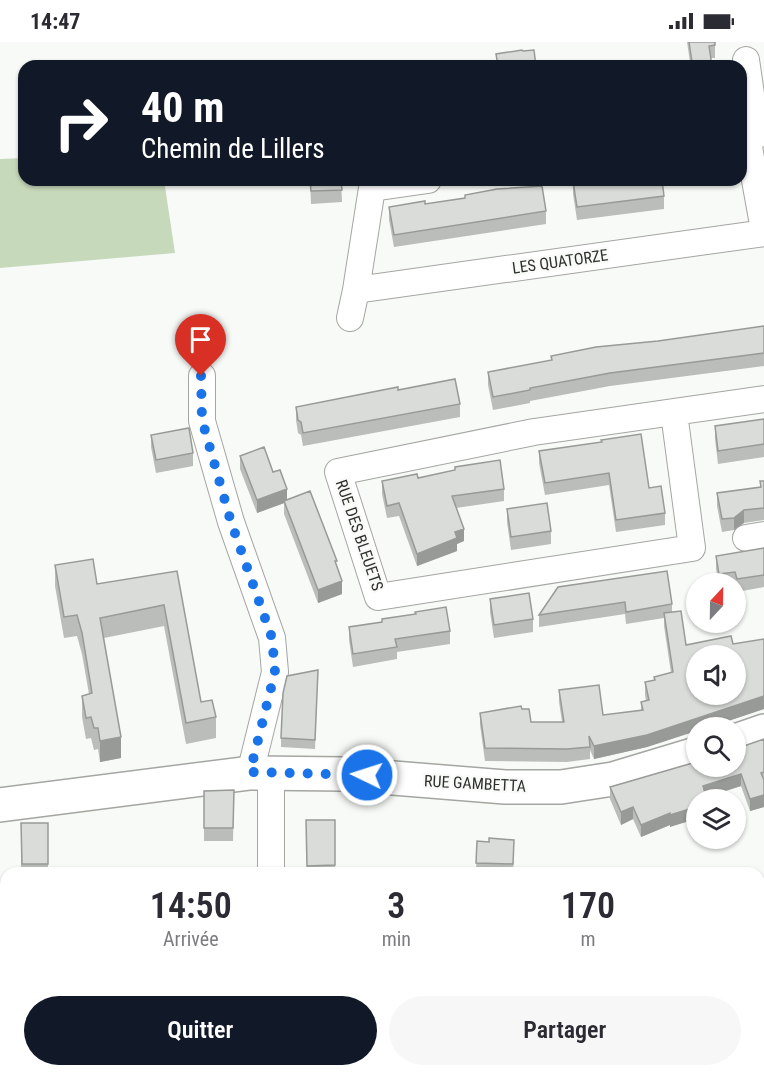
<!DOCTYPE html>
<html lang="fr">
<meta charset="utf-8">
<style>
body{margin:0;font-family:"Roboto Condensed",sans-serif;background:#f7f7f7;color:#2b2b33;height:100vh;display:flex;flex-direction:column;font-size:22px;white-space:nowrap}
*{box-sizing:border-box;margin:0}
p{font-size:20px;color:#7c7c81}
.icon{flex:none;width:33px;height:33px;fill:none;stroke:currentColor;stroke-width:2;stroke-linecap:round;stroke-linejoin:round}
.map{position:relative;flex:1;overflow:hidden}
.drawer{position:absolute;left:0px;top:825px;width:765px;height:210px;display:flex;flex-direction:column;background:#fff;border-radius:18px 18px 0 0;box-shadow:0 2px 4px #0004}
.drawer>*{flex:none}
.guide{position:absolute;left:18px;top:18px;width:729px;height:126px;border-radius:18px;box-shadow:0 2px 4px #0004;background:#111827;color:#fff;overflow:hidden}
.needle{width:39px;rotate:22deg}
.buttons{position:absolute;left:686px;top:531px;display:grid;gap:12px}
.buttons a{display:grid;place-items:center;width:60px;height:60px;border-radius:50%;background:#fff;box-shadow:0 2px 4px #0004;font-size:30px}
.pin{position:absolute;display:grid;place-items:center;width:51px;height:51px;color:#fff;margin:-62px -26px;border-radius:50% 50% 50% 0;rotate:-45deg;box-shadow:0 0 6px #0007}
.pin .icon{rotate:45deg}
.me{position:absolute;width:66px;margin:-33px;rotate:274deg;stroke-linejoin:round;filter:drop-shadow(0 0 4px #0008)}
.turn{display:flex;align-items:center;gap:21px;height:126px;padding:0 24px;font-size:27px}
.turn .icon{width:78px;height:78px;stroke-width:2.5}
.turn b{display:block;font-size:42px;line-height:51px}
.eta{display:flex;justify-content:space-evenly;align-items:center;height:102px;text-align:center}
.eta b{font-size:36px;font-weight:600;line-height:42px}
.action{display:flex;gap:12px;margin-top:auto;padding:12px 24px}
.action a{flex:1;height:69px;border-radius:36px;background:#111827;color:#fff;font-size:24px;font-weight:600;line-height:69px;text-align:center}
.action a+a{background:#f7f7f7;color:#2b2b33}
.status{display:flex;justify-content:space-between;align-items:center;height:42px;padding:0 30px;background:#fff;direction:ltr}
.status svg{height:16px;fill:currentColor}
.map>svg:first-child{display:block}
.green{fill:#c7d9bb}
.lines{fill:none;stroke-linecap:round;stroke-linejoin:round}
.minor-casing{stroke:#a4a6a2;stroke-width:28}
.major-casing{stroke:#a4a6a2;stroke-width:36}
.minor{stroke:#fff;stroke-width:26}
.major{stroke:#fff;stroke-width:33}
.wall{fill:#bbbdba}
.shaded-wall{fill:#989a97}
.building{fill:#d9dcd8;stroke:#989a97;stroke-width:1.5;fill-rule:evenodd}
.route{stroke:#1a73e8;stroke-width:10;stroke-dasharray:0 18}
.labels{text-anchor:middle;stroke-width:4.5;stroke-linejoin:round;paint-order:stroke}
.street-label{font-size:16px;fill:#2f302e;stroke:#f7faf6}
</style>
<div class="status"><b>14:47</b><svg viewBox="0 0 49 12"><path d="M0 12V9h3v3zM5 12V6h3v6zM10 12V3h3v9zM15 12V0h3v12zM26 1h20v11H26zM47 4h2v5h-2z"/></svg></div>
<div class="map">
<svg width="764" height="1035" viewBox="0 0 764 1035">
<rect width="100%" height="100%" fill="#f7faf6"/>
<path class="green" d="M24 116V138H164L175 211 0 226V117Z"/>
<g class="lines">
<defs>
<path id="minor" d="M746 18 757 93
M747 94 764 188
M428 138 372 146 356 248 764 191
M350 276 356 248
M202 334V379L231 480 272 596 275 630 250 731
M674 371 692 506 378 555 338 430 534 390 764 357
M746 496 764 493
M271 730V831
M0 955H6"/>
<path id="major" d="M735 699 764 689
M0 763 250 731 344 732 505 745H561L613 737 696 712"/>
</defs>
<use href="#minor" class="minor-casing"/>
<use href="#major" class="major-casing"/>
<use href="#minor" class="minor"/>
<use href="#major" class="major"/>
</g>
<path class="wall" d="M687 0H715V16H710L712 24H686V21L690 20Z
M310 138H341L342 160 311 162Z
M573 139 664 154V167L577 178 573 152Z
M425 162 546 169V182L394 205 389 178V165Z
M764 284V324L610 344 530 359V361L493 368 488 343V330L551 319V314Z
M398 348 460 362V375L303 404 301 393 298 391 296 378V365Z
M764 377V415L718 422 715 397V384Z
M151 393 193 411V424L156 431 151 405Z
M601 400 649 446 665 471V483L616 490 609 443 545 453 539 421V409Z
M240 414 273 430 287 458 337 524 342 552 318 561 284 472V461L257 471 240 427Z
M418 436 504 447V459L456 466 464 499 457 502V509L417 524 399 474 387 476 382 452V439Z
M760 439H764V478L744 481 734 488 722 490 717 464V451L760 445Z
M507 467 551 489V502L511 508 507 480Z
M764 506V545L737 550 735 542H718L716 526V514Z
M55 523 97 542 177 529 201 660 216 675V696L186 702 164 584 104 596 121 716 100 720 98 707 94 708 91 696 86 697 82 675V654L89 652 82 612 77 594 64 596 55 544Z
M558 545 672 562V570L686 603 733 602 764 667 707 686H696V689L647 705 594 717 590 708V717L567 720 485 719 480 683V671L522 667 531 680H562L559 660V648L603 673 641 669V660L646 659 645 653V640L654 638V635L671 631 664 584V576L626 582 625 572 539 585V573Z
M490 557 533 577V590L494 596 490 570Z
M349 585 450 589V602L397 610V617L353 625 349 598Z
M318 628 315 707 281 705V696Z
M764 697V765L750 769 741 744 707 755 670 785V783L641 795 633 777 621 783 610 757V745L696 720Z
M234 748 233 799H204V749Z
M306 778H335V831H307Z
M21 781H48V831H21Z
M477 799 514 811 513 831H476Z
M19 1029H62V1035H19Z
M155 1029H205V1032L155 1033Z
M300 1029H345V1035H300Z"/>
<path class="shaded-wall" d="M287 447V460L257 471V458Z
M744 468V481L734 488V476Z
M464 487V499L457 502V509L417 524V512L455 490Z
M342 539V552L318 561V548Z
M764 654V667L707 686H696V689L647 705 594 717V704Z
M121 695V716L100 720V699Z
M741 732V744L703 756V744Z
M764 753V765L750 769V757Z
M633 765V777L621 783V770Z
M696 765V777L670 785V773Z
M670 771V783L641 795V783Z"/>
<path class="building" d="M689 0H715V3L709 4 712 24H686V21L692 20Z
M522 8 523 9 534 8 536 24H498L496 12Z
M429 21 430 24H408Z
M310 138H341L342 148 311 149Z
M579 138H662L664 154 577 165 573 139Z
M542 144 546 169 394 193 389 165 425 159V162L465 156V153L497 147Z
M764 284V311L610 331 530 346V348L493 355 488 330 552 318 551 314 596 305 658 299Z
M455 337 460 362 303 391 301 380 298 378 296 365 398 345V348Z
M764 377V402L718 409 715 384Z
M189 386 193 411 156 418 151 393Z
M641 392 649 446 661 444 665 471 616 478 609 431 545 441 539 409 602 400 601 398Z
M264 405 273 430 280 428 287 447 257 458 240 414Z
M500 418 504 447 452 454 464 487 455 490 457 496 417 512 399 461 387 464 382 439 417 432 418 436 455 428V425Z
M760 439H764V466L744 468 734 476 722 477 717 451 761 445Z
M310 449 337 519H335L342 539 318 548 284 459Z
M547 461 551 489 511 495 507 467Z
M764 506V533L737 537 735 530 719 532 716 514Z
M93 517 97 542 177 529 201 660 212 658 216 675 186 681 164 563 100 576 121 695 100 699 98 686H94L91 675 86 676 82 654 92 651 82 591 77 573 64 575 55 523Z
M667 529 672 562 626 570 625 560 539 573 558 545Z
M529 551 533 577 494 583 490 557Z
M446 565 450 589 395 597 397 605 353 612 349 585 382 580V577L416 572 415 570Z
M681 569 686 603 731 594 733 602 764 597V654L647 693 594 704 589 694 590 705 567 707 485 706 480 671 521 664 522 667H529L531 680H564L559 648 599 643 603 673 643 668 641 660 649 658 645 640 655 638 654 635 673 630 664 571ZM696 614H735V652H696Z
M318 628 315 698 281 696 283 651 287 634Z
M764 697V730L761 731 764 738V753L750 757 741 732 703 744 707 758H696V765L670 773V771L641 783 633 765 621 770 610 745 696 720V724H735V704L741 705Z
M234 748 233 786H204V749Z
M306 778H335V823L307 824Z
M21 781H48V822H22Z
M489 796 514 798 513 822 476 821 477 799 489 800Z
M96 1029H123V1035H96Z
M300 1029H345V1030H300Z"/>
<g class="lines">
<path class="route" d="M201 334 202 378 231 480 272 596 275 630 250 730 367 733"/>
</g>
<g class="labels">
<g class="street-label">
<text transform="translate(560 219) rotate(-8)" y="6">LES QUATORZE</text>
<text transform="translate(360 493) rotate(71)" y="6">RUE DES BLEUETS</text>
<text transform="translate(475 741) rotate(3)" y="6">RUE GAMBETTA</text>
</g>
</g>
</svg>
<div class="buttons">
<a><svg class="needle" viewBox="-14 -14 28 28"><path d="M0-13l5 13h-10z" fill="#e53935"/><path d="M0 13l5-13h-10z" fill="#7c7c81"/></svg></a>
<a><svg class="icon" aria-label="sound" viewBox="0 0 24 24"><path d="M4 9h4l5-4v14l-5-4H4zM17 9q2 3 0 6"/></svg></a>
<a><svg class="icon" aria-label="search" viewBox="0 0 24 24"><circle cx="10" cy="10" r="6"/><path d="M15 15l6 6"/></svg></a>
<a><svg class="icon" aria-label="layers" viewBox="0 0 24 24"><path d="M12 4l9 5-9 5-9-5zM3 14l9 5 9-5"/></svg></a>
</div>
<div class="pin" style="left:201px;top:334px;background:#d93025"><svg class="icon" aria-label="arrive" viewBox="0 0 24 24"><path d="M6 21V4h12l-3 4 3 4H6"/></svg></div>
<svg class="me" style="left:367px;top:733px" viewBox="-20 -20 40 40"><circle r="17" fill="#1a73e8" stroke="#fff" stroke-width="3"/><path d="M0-11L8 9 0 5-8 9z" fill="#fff"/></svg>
<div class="guide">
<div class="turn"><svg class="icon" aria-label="right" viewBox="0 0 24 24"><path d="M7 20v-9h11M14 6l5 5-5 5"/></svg><div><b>40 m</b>Chemin de Lillers</div></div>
</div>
<section class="drawer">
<div class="eta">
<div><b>14:50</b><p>Arrivée</p></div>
<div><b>3</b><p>min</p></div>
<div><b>170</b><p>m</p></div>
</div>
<div class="action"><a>Quitter</a><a>Partager</a></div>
</section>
</div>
